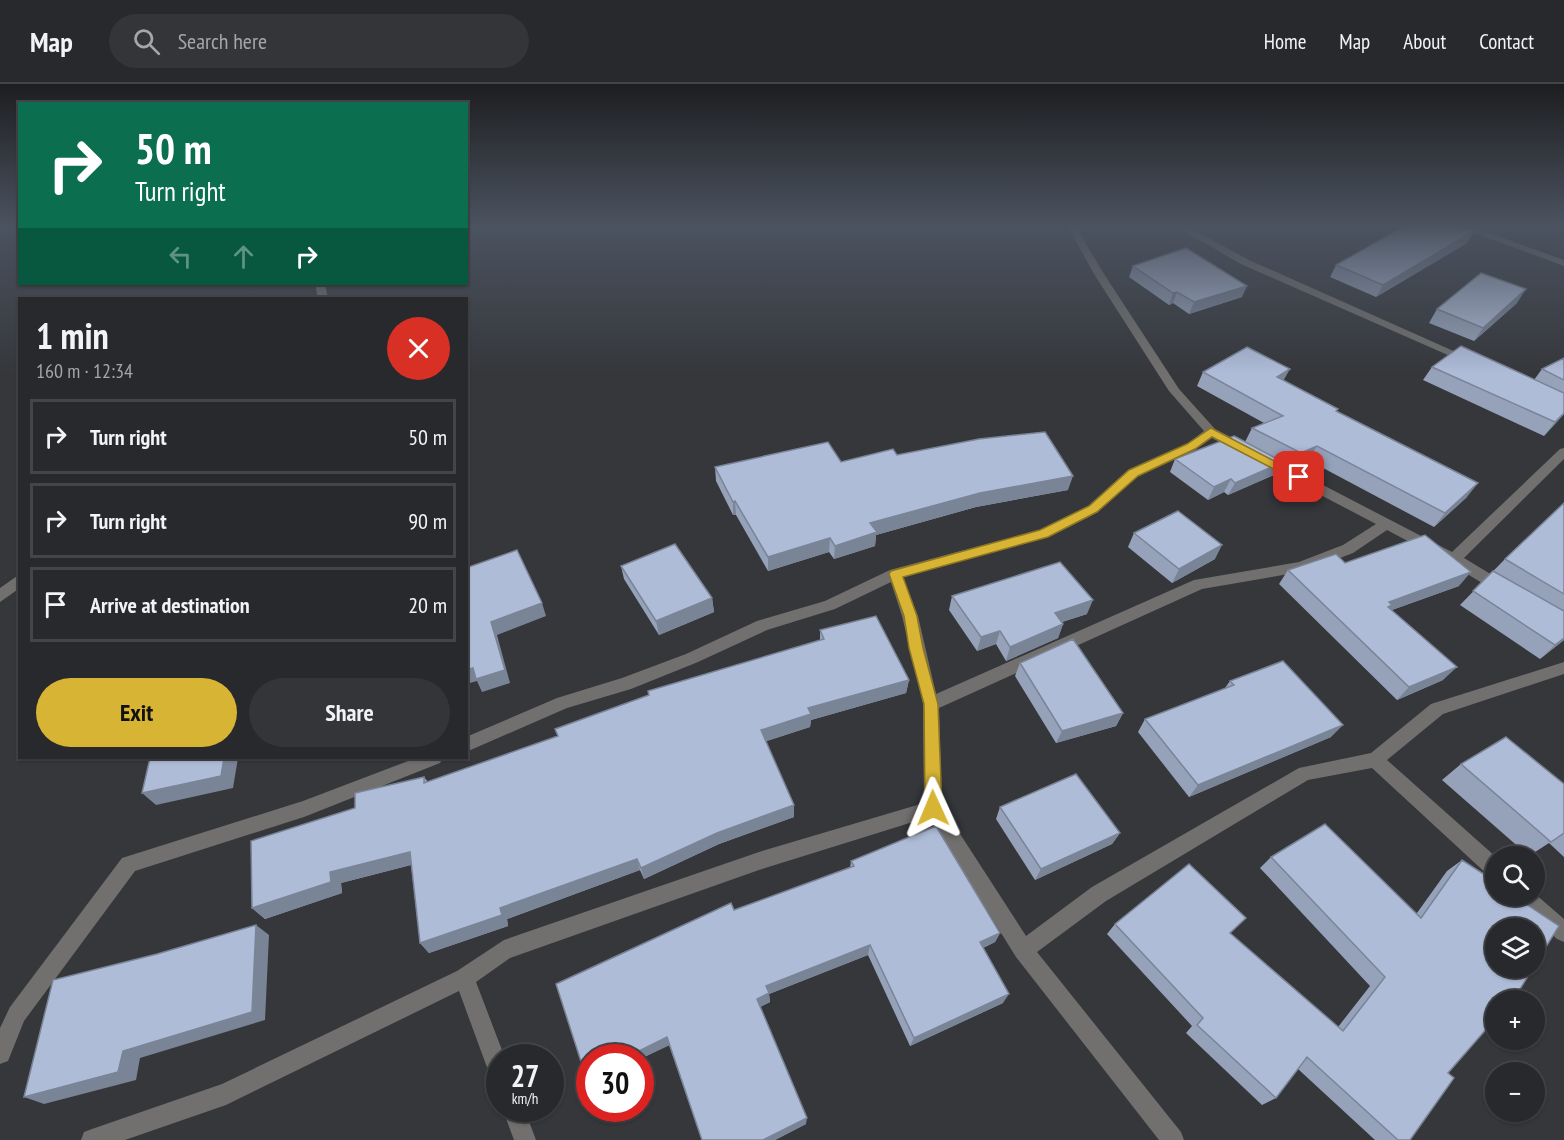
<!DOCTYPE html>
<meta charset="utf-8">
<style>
body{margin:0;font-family:"PT Sans Narrow",sans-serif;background:#343538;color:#f1f3f6;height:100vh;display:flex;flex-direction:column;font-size:22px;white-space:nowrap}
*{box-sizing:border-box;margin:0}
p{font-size:20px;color:#a5a6a9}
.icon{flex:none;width:33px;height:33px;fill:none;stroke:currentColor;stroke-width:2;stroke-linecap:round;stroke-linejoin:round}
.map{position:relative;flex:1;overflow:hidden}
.details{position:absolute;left:18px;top:213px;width:450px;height:462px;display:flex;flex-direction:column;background:#28292c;border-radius:0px;box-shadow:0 2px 4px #0004,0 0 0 2px #444548}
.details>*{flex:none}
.hud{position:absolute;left:18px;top:18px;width:450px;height:183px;border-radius:0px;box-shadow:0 2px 4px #0004,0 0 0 2px #444548;background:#0b6e4f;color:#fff;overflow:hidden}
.buttons{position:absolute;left:1485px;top:762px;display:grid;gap:12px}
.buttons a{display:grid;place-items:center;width:60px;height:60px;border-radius:50%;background:#28292c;box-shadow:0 2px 4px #0004,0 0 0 2px #444548;font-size:30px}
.speed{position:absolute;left:486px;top:960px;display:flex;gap:12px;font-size:30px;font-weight:700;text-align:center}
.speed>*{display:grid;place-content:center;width:78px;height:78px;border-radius:50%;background:#28292c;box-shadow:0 2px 4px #0004,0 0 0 2px #444548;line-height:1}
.speed small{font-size:15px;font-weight:400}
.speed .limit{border:9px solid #d22;background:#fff;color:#111}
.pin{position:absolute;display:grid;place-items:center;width:51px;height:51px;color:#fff;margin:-26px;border-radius:12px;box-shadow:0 3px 9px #0006}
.me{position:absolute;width:66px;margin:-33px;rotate:359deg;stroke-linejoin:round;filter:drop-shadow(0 0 4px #0008)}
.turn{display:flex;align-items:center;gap:21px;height:126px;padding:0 18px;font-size:27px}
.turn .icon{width:78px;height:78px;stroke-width:2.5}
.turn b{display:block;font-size:42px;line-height:51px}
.lanes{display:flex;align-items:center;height:57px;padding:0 18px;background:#0003;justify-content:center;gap:30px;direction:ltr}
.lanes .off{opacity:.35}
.round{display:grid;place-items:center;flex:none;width:63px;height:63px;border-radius:32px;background:#343538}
.summary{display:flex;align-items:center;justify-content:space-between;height:102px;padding:0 18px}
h1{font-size:36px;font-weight:800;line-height:45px}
.cta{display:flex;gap:12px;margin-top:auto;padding:12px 18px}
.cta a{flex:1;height:69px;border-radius:36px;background:#d7b434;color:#111;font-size:24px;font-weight:800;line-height:69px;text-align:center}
.cta a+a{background:#343538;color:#f1f3f6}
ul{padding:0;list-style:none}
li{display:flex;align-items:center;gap:18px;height:75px;margin:0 12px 9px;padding:0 6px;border:3px solid #444548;border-radius:0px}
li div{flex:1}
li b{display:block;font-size:22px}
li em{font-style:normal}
header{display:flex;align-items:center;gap:36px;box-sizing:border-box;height:84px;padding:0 30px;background:#28292c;border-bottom:2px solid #444548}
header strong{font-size:28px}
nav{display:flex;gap:33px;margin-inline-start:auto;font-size:21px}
.search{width:420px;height:54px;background:#343538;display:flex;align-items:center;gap:15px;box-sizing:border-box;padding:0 21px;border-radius:33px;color:#a5a6a9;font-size:22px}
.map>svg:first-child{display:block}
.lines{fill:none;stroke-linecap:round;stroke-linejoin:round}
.minor{fill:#71706e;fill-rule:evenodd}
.wall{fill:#96a2ba}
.shaded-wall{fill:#7a8497}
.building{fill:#afbcd8;stroke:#7a8497;stroke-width:1.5}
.route{fill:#d7b434;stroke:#8c7522;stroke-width:1.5}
</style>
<header>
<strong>Map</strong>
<div class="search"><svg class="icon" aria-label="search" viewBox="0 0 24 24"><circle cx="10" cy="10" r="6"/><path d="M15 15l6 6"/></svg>Search here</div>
<nav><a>Home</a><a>Map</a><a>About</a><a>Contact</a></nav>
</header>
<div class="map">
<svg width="1564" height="1056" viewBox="0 0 1564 1056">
<rect width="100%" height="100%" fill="#35373b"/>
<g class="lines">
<path class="minor" d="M1068 143H1076L1104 190 1179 305 1215 345 1452 468 1560 365 1564 364V375L1464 474 1507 500 1509 504 1507 508H1497L1449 479 1387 446 1353 469 1306 487 1202 505 939 624 942 722 1026 852 1092 803 1299 684 1371 669 1431 620 1564 578V590L1443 630 1387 676 1496 773V795L1489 792 1372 684 1308 696 1106 817 1037 868 1181 1048 1184 1056H1159L1016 873 929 733 759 786 510 874 476 898 505 974H500V1000L492 997 459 907 226 1021 125 1056H81L84 1048 92 1045 222 1000 457 887 504 856 759 768 924 719 923 620 902 532 891 498 835 525 767 546 698 578 631 605 567 624 466 668V653L557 614 622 594 686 570 757 537 825 517 890 486 1040 446 1088 422 1128 386 1187 360 1204 347 1169 307 1094 190ZM1212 354 1376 440 1343 461 1299 478 1194 496 936 610 918 532 903 493 1049 453 1098 428 1138 392 1195 366Z
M1177 143H1188L1249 176 1476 277 1474 279H1466L1241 180Z
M1459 143H1472L1564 176V182Z
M315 200H325L328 214H318Z
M20 490V504L0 518V504Z
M416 674H443L440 679 304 733 135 787 24 937 8 977 0 980V944L10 923 122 774 303 717Z
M1534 809 1564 835V858L1557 855 1517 819 1514 812H1534Z
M502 1024H524L536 1056H514Z"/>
</g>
<path class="wall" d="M1467 159 1376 213 1330 193 1336 181Z
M1133 182 1242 213 1189 230 1173 219 1169 221 1129 193Z
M1517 219 1474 257 1429 239 1437 225Z
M1564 274V330L1544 352 1423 296 1432 283 1534 296 1542 285Z
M1203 288 1284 296 1337 327 1467 413 1434 443 1308 376 1293 383 1283 378 1276 390 1228 411 1224 408 1208 416 1170 388 1175 375 1245 358 1252 344 1264 339 1197 302Z
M897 371 1068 406 976 423 876 451 875 462 834 475 829 468 768 487 736 431H733L716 397 715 383 841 378Z
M1564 419V556L1540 575 1460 521 1505 475Z
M1134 449 1215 475 1172 499 1128 463Z
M1345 479 1459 502 1392 526 1443 596 1397 616 1279 500 1288 486Z
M621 482 712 514 714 528 659 551 624 495Z
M952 512 1087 530 1062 538 1063 540 1058 554 1006 577 996 560 977 567 949 526Z
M820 546 909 596 906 609 811 636 810 643 766 657 794 721V733L719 760 644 795 640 786 507 835 508 842 429 869 420 859 411 781 341 799 342 809 265 835 252 824 355 724 424 693 428 698 558 652 820 556Z
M1020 579 1123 629 1116 642 1056 659 1015 592Z
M1230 597 1331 653 1189 713 1138 648 1145 635 1225 604Z
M1461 680 1564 700V773L1549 759 1529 772 1442 696Z
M1000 723 1120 749 1112 760 1035 796 996 735Z
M1271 773 1417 829 1447 787 1462 776 1448 989 1410 1056H1375L1298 985 1276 1014 1262 1021 1186 949 1192 942 1107 850 1115 840 1230 849 1338 943 1370 902 1260 784Z
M851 777 1000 849 995 858 983 864 1003 919 910 962 868 871 769 910 770 918 760 923 806 1040 775 1056H702L669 961 640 975V974L734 826 850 784Z"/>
<path class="shaded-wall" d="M1474 147 1467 159 1376 213 1383 201Z
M1247 202 1242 213 1189 230 1194 218Z
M1526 205 1517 219 1474 257 1483 244Z
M1177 208 1173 219 1169 221 1173 209Z
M1290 285 1282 299 1277 293Z
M1564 329V330L1544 352 1555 338Z
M1317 362 1308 376 1293 383 1301 369Z
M1283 378 1276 390 1228 411 1235 399Z
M1073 392 1068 406 976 423 876 451 875 462 834 475 835 462 870 439 980 409Z
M1231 395 1224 408 1208 416 1214 403Z
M1478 399 1467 413 1434 443 1445 429Z
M735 417 736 431H733V418Z
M830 454 829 468 768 487V473Z
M1222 461 1215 475 1172 499 1179 485Z
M1471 488 1459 502 1386 528 1389 518Z
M712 514 714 528 659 551 656 537Z
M1093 516 1087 530 1050 542 1055 529Z
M542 519 546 532 497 551 510 599 482 608 477 597 466 600V586L491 538Z
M1063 540 1058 554 1006 577 1010 563Z
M1000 547 996 560 977 567 981 553Z
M1564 554V556L1540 575 1555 561Z
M1457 583 1443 596 1397 616 1409 603Z
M909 596 906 609 811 636 810 643 761 659V646L808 624Z
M1123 629 1116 642 1056 659 1062 647Z
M1343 641 1331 653 1189 713 1198 701Z
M224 674H238L233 704 156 721 142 709Z
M794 721V733L719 760 644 795 641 784 717 749Z
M1120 749 1112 760 1035 796 1041 785Z
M410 768 418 779 341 799 342 809 265 835 252 824 330 788Z
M637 775 640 786 507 835 508 842 429 869 420 859 500 824Z
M256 841 269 851 265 936 140 974 136 996 44 1020 24 1013 123 967Z
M1000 849 995 858 975 868 980 858Z
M870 861 868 871 769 910 770 918 758 924 757 915 766 902Z
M1009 910 1003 919 910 962 914 954Z
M667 953 670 961 640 975V974H625Z
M590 991V998L586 993Z
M807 1034 806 1040 775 1056H763Z"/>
<path class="building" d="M1403 143H1461L1474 147 1383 201 1336 181Z
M1186 164 1247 202 1194 218 1177 208 1173 209 1133 182Z
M1481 189 1526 205 1483 244 1437 225Z
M1461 262 1564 309V329L1555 338 1432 283Z
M1247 263 1290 285 1277 293 1338 325 1336 327 1478 399 1445 429 1317 362 1301 369 1252 344 1283 332 1203 288Z
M1564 274V296L1542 285Z
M1045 348 1073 392 980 409 870 439 877 448 835 462 830 454 768 473 735 417 733 418 715 383 828 358 841 378 893 365 897 371 979 355Z
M1234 352 1283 378 1235 399 1231 395 1214 403 1175 375Z
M1564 419V510L1505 475Z
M1178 427 1222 461 1179 485 1134 449Z
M1425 451 1471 488 1389 518 1392 521 1388 523 1457 583 1409 603 1288 486 1336 470 1345 479Z
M675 460 712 514 656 537 621 482Z
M517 466 542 519 491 538 505 586 476 595 473 584 466 586V484Z
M1060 478 1093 516 1055 529 1063 540 1010 563 1000 547 981 553 952 512Z
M1493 487 1564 527V554L1555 561 1473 507Z
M876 532 909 596 808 624 811 630 761 646 794 721 717 749 641 784 637 775 500 824 502 831 420 859 410 768 330 788 331 798 252 824 251 757 355 724V709L424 693V699L558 652 555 645 649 611 648 607 824 555 820 546Z
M1073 555 1123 629 1062 647 1020 579Z
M1283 577 1343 641 1198 701 1145 635 1234 601 1230 597Z
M1506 653 1564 700V749L1551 758 1461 680Z
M150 674H224L221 692 142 709Z
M1076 690 1120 749 1041 785 1000 723Z
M1325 740 1421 834 1462 776 1496 798V812H1514L1559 842 1534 882V844H1496V884H1533L1520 905 1511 916H1496V934L1448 989 1454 994 1410 1056H1398L1307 973 1276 1014 1197 941 1203 934 1115 840 1189 780 1246 834 1230 849 1343 947 1385 893 1271 773Z
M936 742 1000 849 980 858 1009 910 914 954 870 861 766 902 769 909 757 915 807 1034 763 1056H702L667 953 625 974H590V991L586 993 556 900 731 819 734 826 854 782 851 777Z
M256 841 252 928 123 967 118 988 24 1013 53 896 157 870Z"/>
<linearGradient id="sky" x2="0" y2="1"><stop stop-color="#1d1e20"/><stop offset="0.49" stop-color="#4b5360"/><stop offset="1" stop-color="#4b5360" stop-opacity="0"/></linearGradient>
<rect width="1564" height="290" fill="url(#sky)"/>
<path class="route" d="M1211 344 1305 393 1303 396H1295L1212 353 1195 365 1138 392 1097 428 1048 453 903 493 917 532 923 564 938 620 942 724 939 729 933 731 928 729 925 724 924 620 909 564 904 532 889 490 891 487 1040 446 1089 422 1129 386 1187 360Z"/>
</svg>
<div class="buttons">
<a><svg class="icon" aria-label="search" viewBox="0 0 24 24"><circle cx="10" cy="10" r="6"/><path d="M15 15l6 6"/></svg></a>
<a><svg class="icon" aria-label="layers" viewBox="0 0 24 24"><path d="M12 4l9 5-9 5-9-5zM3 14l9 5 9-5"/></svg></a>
<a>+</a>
<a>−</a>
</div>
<div class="speed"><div>27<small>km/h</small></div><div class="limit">30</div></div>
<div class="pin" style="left:1299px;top:393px;background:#d93025"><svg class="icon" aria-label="arrive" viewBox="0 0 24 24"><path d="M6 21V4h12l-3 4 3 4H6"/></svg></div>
<svg class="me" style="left:933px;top:724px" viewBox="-20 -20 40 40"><path d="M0-17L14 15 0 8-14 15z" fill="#d7b434" stroke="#fff" stroke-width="4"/></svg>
<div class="hud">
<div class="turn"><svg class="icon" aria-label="right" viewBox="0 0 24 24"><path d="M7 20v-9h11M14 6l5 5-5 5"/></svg><div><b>50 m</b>Turn right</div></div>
<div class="lanes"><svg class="icon off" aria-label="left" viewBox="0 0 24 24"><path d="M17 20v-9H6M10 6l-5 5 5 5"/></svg><svg class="icon off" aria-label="ahead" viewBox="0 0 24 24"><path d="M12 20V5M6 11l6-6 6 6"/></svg><svg class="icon" aria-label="right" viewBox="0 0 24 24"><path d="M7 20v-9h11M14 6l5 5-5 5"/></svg></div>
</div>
<section class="details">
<div class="summary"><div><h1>1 min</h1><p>160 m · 12:34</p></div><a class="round" style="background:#d93025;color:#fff"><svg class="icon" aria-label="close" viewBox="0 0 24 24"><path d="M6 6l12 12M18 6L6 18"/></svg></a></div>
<ul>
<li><svg class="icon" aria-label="right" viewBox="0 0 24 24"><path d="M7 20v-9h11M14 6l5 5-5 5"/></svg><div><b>Turn right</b></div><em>50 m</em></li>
<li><svg class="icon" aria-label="right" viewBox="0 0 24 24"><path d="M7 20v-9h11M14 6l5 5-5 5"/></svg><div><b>Turn right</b></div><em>90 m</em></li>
<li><svg class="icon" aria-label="arrive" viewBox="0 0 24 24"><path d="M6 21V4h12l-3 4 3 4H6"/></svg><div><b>Arrive at destination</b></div><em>20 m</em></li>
</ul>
<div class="cta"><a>Exit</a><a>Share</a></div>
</section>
</div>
